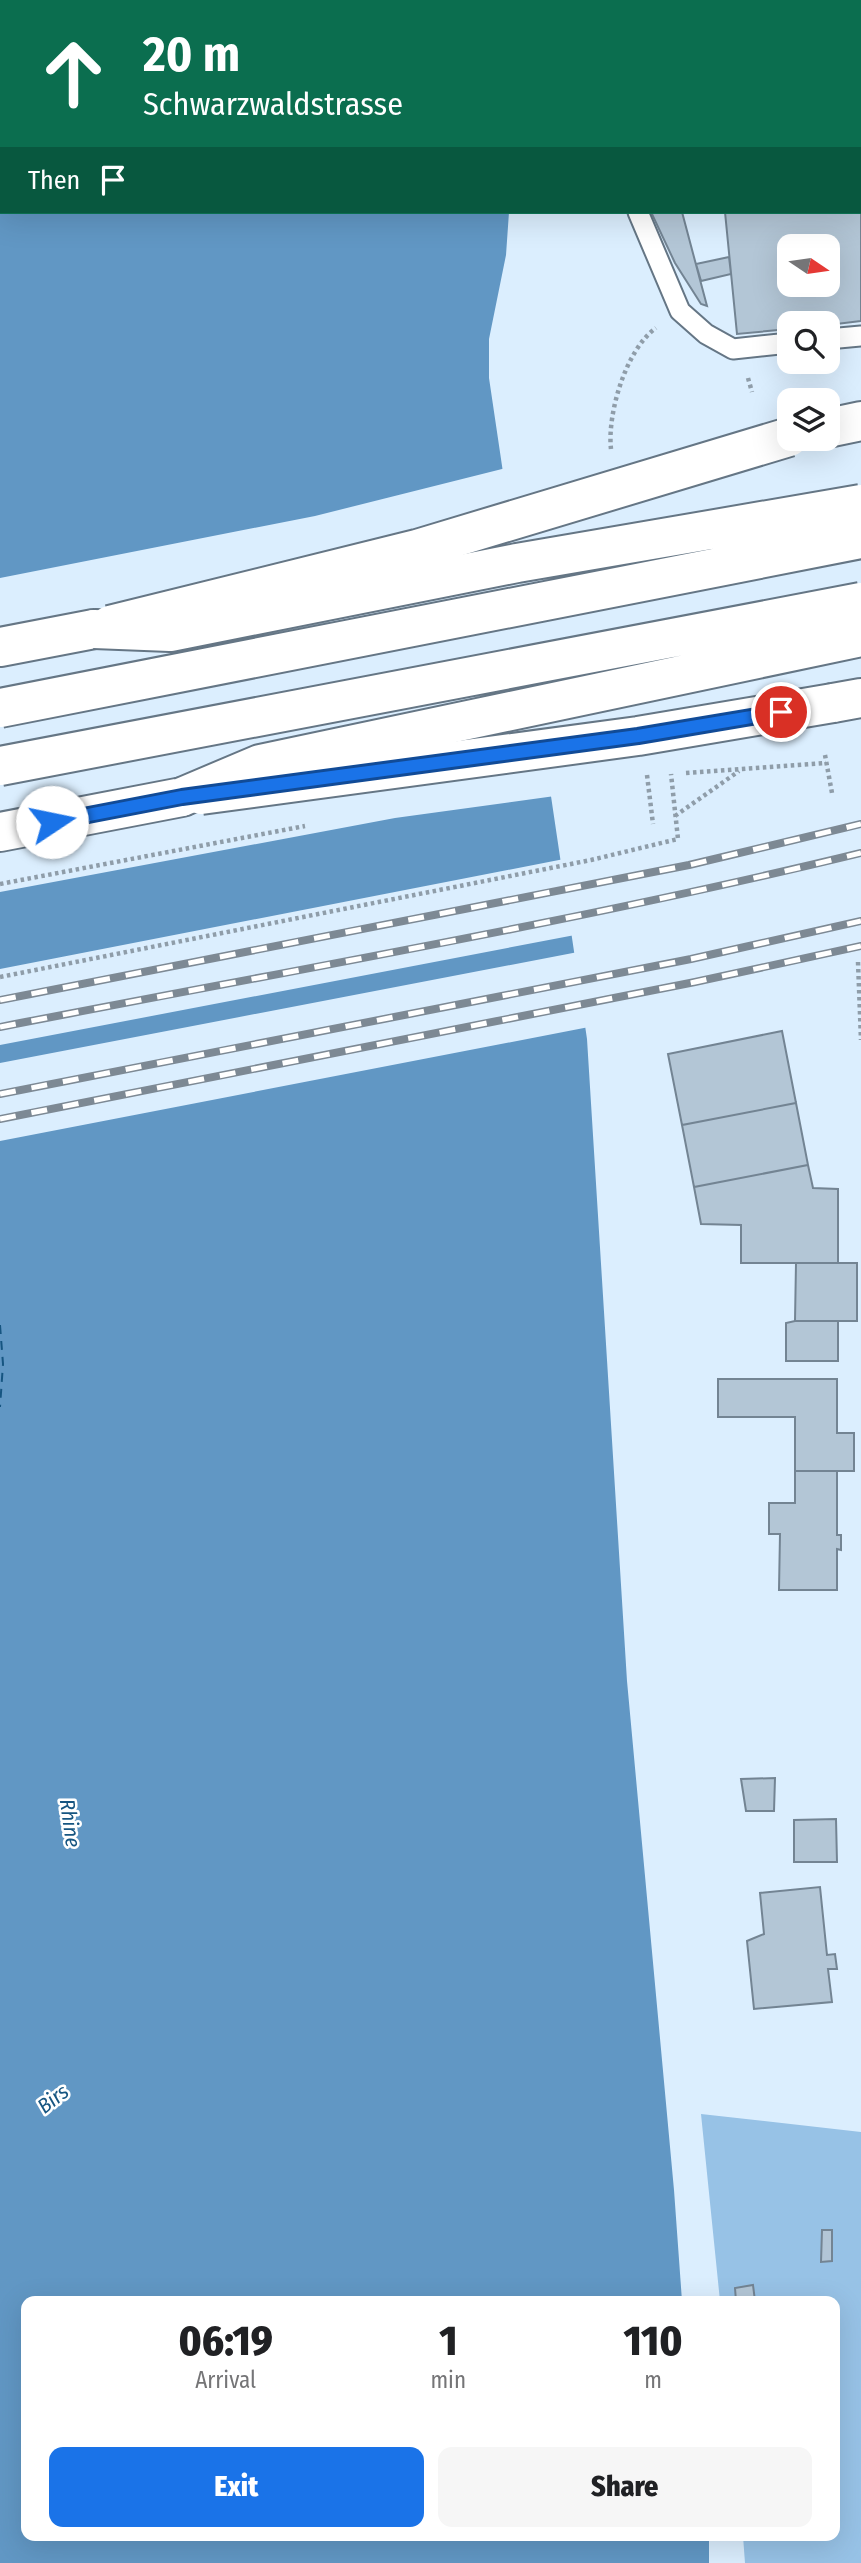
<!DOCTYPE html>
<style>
body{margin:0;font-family:"Fira Sans Condensed",sans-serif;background:#f6f6f6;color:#202124;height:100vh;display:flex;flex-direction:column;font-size:26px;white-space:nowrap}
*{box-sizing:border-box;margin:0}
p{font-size:23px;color:#757577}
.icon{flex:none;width:38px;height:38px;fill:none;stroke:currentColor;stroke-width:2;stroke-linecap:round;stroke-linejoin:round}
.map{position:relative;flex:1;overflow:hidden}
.side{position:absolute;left:21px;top:2296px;width:819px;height:245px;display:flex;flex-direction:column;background:#fff;border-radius:14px;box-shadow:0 7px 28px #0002}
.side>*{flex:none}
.hud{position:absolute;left:0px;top:0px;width:861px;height:214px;box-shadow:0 7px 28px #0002;background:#0b6e4f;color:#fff;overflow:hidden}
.needle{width:46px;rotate:103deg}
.tools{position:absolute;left:777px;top:234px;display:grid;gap:14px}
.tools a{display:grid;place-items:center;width:63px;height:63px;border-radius:14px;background:#fff;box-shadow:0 7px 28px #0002;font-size:35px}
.pin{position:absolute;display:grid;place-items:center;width:60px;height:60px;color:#fff;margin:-30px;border:4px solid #fff;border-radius:50%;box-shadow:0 2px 7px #0007}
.me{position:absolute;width:77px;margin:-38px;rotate:79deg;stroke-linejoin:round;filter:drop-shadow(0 0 5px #0008)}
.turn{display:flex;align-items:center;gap:24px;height:147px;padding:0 28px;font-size:32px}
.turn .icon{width:91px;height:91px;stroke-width:2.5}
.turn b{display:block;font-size:49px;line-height:60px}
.then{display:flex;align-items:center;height:66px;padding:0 28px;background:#0003;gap:14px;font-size:26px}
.eta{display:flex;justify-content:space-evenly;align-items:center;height:119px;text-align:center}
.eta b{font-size:42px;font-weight:800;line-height:49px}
.action{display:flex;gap:14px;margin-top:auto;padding:14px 28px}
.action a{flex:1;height:80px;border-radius:14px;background:#1a73e8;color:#fff;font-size:28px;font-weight:800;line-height:80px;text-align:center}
.action a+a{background:#f6f6f6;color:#202124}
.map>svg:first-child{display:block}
.green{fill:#97c2e6}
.water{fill:#6197c4}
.pier{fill:#dbeefe}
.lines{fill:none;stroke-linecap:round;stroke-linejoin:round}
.ferry{stroke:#165581;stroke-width:2;stroke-dasharray:9 7;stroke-linecap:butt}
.building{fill:#b3c6d6;stroke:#738493;stroke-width:2;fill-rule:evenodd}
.service-casing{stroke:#657685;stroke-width:23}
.primary-casing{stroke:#657685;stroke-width:42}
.path{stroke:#8f9da9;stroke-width:4.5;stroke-dasharray:3.5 3.5;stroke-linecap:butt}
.service{stroke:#fff;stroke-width:19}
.primary{stroke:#fff;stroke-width:38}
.rail-casing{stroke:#7d8994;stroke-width:8}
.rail{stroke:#fff;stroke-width:5;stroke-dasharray:16;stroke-linecap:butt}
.primary-bridge-casing{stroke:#657685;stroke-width:42;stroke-linecap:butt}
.motorway-bridge-casing{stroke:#657685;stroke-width:42;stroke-linecap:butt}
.path-bridge{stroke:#8f9da9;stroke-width:4.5;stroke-dasharray:3.5 3.5;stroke-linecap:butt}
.primary-bridge{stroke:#fff;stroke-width:38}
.motorway-bridge{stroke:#fff;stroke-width:38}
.route-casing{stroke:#114b97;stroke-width:18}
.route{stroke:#1a73e8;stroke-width:12}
.labels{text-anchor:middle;stroke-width:5;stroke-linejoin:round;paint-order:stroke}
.water-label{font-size:21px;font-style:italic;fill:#165581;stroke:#fff}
</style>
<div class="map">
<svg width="861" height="2563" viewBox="0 0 861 2563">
<rect width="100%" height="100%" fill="#dbeefe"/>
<path class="green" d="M701 2114 861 2132V2563H745L743 2536H835V2301H720Z"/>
<path class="water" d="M0 0H543L2 2V212H509L506 255 489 339V378L587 1039 627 1681 674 2190 682 2301H26V2536H709V2563H0Z"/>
<path class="pier" d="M506 468 555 796 395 818 0 892V578L315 516Z
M564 859 575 935 0 1045V969Z
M578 952 589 1027 0 1141V1063Z"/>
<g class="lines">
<path class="ferry" d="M0 1325 3 1364 0 1407"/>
</g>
<path class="building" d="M859 7H861V321L828 325 789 324V329L737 334 725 212H859ZM789 247H828V285H789Z
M651 212H682L707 306 701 304 675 263Z
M729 257 731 274 701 281 696 264Z
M782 1031 796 1103 682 1125 668 1054Z
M796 1103 808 1165 694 1187 682 1125Z
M808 1165 813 1188 838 1189V1263H741V1225L701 1224 694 1187Z
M796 1263H857V1321H795Z
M795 1321H838V1361H786V1323Z
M718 1379H837V1433H854V1471H795V1417H718Z
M795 1471H837V1535H841V1550L837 1549V1590H779L780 1534H769V1503H795Z
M775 1778 774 1811H746L741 1779Z
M836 1819 837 1862H794V1820Z
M820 1887 827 1955 835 1954 837 1969H828L832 2002 754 2009 747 1941 764 1934 760 1893Z
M822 2230H832V2261L821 2262Z
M753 2285 755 2301H736L735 2288Z"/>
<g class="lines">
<defs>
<path id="service" d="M638 212 680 311 706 334 733 349 789 343
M828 339 861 336"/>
<path id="primary" d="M828 428 861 421
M0 647 94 629
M833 703 861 698
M0 832 182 797"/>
</defs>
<use href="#service" class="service-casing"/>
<use href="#primary" class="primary-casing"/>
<path class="path" d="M642 2V0
M748 378 752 392
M611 449C607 414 626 349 656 328
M825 755 832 793
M686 773 826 763
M647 775 653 824
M675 816 739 771
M858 962 861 1040
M0 977 591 860 678 839 671 774"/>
<use href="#service" class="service"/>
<use href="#primary" class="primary"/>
<defs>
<path id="rail" d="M0 1000 689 865 861 824
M0 1027C287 971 577 922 861 853
M0 1094 691 959 861 921
M0 1119 695 982 861 946"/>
</defs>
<use href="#rail" class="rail-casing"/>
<use href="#rail" class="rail"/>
<defs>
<path id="primary-bridge" d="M110 625 417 549 789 437
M201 795 638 736 833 703"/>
<path id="motorway-bridge" d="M94 629 170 632 517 563 861 504
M0 708 861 539
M0 766 861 602
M182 797 260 764 861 637"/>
</defs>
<use href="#primary-bridge" class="primary-bridge-casing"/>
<use href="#motorway-bridge" class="motorway-bridge-casing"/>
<path class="path-bridge" d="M0 884 305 826"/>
<use href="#primary-bridge" class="primary-bridge"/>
<use href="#motorway-bridge" class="motorway-bridge"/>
</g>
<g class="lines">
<defs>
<path id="route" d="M52 822 182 797 638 736 781 712"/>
</defs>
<use href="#route" class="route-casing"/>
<use href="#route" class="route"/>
</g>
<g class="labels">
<g class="water-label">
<text transform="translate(70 1823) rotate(82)" y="7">Rhine</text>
<text transform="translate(53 2099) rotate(-38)" y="7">Birs</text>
</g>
</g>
</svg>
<div class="tools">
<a><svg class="needle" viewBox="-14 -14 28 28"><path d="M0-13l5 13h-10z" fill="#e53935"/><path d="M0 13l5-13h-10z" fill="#757577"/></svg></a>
<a><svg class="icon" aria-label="search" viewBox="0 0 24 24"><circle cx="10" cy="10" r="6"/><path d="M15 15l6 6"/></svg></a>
<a><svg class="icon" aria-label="layers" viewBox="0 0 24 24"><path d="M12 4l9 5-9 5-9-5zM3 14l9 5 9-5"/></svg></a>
</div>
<div class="pin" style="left:781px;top:712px;background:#d93025"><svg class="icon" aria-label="arrive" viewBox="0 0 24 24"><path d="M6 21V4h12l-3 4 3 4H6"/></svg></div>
<svg class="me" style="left:52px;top:822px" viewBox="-20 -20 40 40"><circle r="19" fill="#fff"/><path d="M0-13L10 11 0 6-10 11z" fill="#1a73e8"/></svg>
<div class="hud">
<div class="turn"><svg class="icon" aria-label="ahead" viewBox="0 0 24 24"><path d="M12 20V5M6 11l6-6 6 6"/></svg><div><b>20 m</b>Schwarzwaldstrasse</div></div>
<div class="then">Then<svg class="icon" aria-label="arrive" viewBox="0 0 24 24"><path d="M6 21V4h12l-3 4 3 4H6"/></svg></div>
</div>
<section class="side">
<div class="eta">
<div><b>06:19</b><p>Arrival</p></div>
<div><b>1</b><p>min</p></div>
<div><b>110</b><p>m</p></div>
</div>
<div class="action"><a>Exit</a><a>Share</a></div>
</section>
</div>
